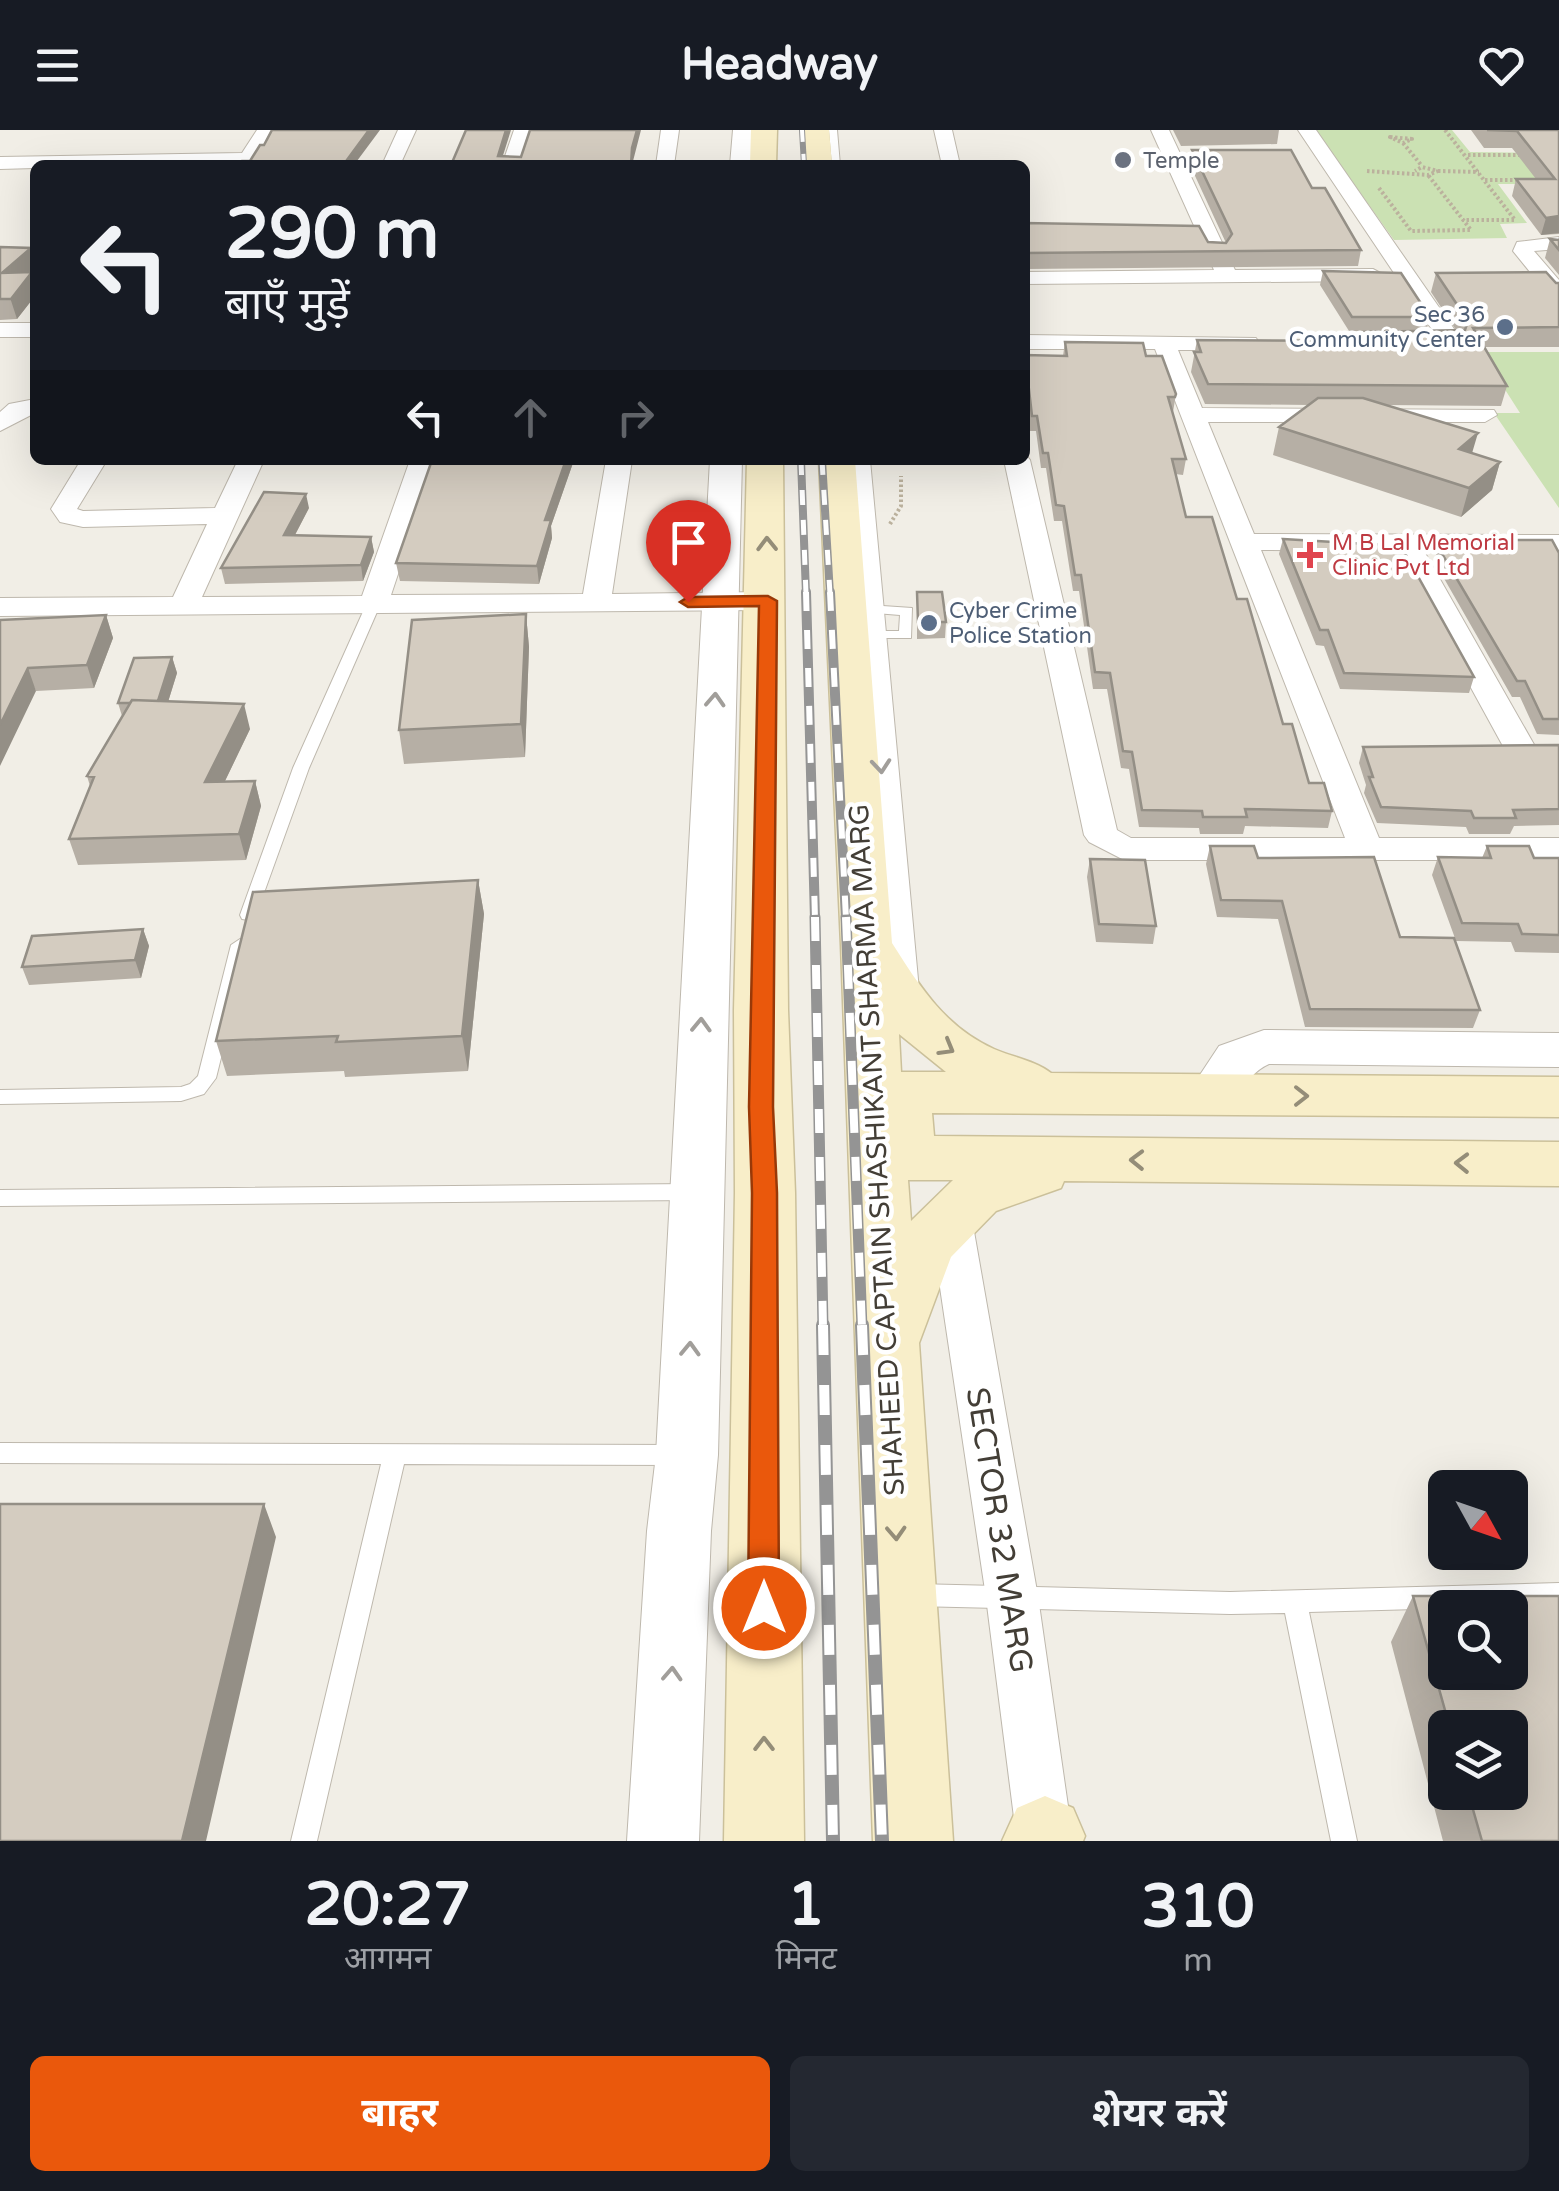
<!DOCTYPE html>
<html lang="hi">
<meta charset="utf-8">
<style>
body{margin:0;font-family:"Varela Round","Noto Sans Devanagari",sans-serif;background:#242831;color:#f1f3f6;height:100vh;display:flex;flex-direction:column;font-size:38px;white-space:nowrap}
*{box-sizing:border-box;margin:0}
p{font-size:32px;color:#9ea1a6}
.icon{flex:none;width:55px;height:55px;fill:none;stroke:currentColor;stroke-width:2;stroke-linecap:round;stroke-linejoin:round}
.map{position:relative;height:1711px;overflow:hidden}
.panel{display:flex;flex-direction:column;background:#171b24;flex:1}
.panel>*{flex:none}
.guide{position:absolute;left:30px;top:30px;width:1000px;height:305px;border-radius:15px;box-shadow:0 10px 40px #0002;background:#171b24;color:#f1f3f6;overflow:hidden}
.needle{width:65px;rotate:130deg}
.fabs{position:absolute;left:1428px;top:1340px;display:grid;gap:20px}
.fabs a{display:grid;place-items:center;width:100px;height:100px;border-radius:15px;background:#171b24;box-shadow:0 10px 40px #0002;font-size:50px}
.pin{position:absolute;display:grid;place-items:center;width:85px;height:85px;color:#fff;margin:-102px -42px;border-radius:50% 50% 50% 0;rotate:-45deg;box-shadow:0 0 10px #0007}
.pin .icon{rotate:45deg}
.me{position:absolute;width:110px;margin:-55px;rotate:0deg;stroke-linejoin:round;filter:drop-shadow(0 0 8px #0008)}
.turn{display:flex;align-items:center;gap:35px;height:210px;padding:0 30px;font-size:45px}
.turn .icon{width:130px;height:130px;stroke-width:2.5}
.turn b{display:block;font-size:70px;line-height:85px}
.lanes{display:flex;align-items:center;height:95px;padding:0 30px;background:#0003;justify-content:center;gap:50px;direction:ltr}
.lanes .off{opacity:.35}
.eta{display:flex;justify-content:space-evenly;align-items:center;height:170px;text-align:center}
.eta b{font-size:60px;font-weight:700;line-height:70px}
.action{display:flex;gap:20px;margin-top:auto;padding:20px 30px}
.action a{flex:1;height:115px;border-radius:15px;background:#ea580c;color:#fff;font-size:40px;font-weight:700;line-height:115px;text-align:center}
.action a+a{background:#242831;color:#f1f3f6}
header{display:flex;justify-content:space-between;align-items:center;height:130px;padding:0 30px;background:#171b24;font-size:45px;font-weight:700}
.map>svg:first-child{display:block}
.green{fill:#cbe1b3}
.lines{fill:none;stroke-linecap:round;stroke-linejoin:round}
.service-casing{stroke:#beb8ad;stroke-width:2}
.minor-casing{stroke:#beb8ad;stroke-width:2}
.tertiary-casing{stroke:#beb8ad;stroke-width:2}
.secondary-casing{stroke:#cbc09a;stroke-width:3}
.path{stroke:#bbb19d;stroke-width:4;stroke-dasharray:2.5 2.5;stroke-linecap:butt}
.service{fill:#fff;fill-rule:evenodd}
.minor{fill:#fff;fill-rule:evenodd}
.tertiary{fill:#fff;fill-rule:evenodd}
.secondary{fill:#f8eec9;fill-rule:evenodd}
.rail-far4-casing{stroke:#949494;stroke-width:6}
.rail-far3-casing{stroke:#949494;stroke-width:8}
.rail-far2-casing{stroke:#949494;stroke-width:10}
.rail-far1-casing{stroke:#949494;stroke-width:11}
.rail-casing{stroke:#949494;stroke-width:14}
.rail-far4{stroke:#fff;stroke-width:4;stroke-dasharray:12;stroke-linecap:butt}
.rail-far3{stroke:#fff;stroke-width:5;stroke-dasharray:15;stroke-linecap:butt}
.rail-far2{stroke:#fff;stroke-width:6;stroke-dasharray:19;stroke-linecap:butt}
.rail-far1{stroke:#fff;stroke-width:8;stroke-dasharray:24;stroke-linecap:butt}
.rail{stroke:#fff;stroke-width:10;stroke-dasharray:30;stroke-linecap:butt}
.wall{fill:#b6afa5;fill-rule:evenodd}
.shaded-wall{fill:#948f86}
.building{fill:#d4ccc0;stroke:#948f86;stroke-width:2.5;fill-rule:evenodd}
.oneway{stroke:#948d78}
.oneway2{stroke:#a19e9a}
.route{fill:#ea580c;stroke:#983908;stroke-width:2.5}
.worship-dot{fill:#6b7280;stroke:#fff;stroke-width:4}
.service-dot{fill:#5c6f8a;stroke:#fff;stroke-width:4}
.health-dot{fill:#e0444e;stroke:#fff;stroke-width:4}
.labels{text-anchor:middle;stroke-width:9;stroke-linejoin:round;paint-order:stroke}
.far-worship-label{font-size:22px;fill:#5b616d;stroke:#fff;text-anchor:start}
.far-service-label{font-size:22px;fill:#4e5e75;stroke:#fff;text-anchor:end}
.far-health-label{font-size:22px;fill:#be3a42;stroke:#fff;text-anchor:start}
.street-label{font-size:28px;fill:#433e36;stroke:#fff}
.near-street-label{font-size:32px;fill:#433e36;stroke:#fff}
</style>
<header><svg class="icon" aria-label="menu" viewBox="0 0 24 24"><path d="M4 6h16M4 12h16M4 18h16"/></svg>Headway<svg class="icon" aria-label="heart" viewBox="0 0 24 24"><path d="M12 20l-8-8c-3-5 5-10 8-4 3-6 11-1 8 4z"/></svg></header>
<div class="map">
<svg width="1559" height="1711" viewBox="0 0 1559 1711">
<rect width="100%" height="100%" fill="#f1eee6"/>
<path class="green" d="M1315 0H1452L1470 22 1559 23V54H1498L1527 93 1500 94 1507 108 1394 110Z
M1481 222H1559V378L1494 283H1520Z"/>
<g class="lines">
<defs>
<path id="service" d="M829 0H837L840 35H832Z
M373 471 380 475 309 638 256 785 248 790 242 789 240 785 293 638 366 475Z
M868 475 912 478 911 508H866L864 505 871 501H899L900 485 863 482 861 479Z
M240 809 249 815 216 948 204 964 181 971 0 974V960L181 957 190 954 198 946 231 815Z
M694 1054 701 1057 704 1062 701 1067 694 1070 0 1076V1060Z
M0 1313 679 1315 687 1318 690 1325 687 1332 679 1335 404 1334 317 1711H291L381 1334 0 1333Z
M1559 1453V1475L1309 1482 1357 1711H1331L1285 1483 1230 1484 915 1476 907 1473 903 1465 907 1457 915 1454 1230 1462Z"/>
<path id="minor" d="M257 0H275L253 35H35V38L0 39V27L242 23Z
M398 0H416L400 35H382Z
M514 0H532L520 35H502Z
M661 0H679L674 35H656Z
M934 0H952L960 35H942Z
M1151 0H1169L1235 140 1373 139 1384 145 1373 151 1025 154V142L1214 140Z
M1298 0H1316L1461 209C1448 224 1424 223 1405 219L1402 214 1405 209 1437 207Z
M1559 107V119L1534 121 1559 150V170L1551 168 1513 121 1517 112Z
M0 193H35V207H0Z
M1025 205 1256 208 1259 213 1248 220H1178L1202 278 1494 280 1497 285 1485 292H1208L1254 404 1559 405V421H1424L1536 618 1531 625H1509L1504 618 1396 421 1261 420 1379 708H1559V730H1124L1089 712 1084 705 1004 330H1025V324L1030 330 1117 700 1131 708H1345L1155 219H1025Z
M35 269V283L0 301V282L9 274Z
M81 330H107L77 379 83 381 215 378 238 330H264L202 467 362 466 410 330H436L391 465 583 464 606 330H632L612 464 768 462 778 465 782 471 778 477 768 480 0 486V468L173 467 207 394 83 397 60 392 51 379Z
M844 330H870L920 871 914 880 901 884 888 880 882 871Z
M951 1073 966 1078 972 1090 1038 1467 1073 1711H1017L986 1467 930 1090 936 1078Z"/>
<path id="tertiary" d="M733 0H755L754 35H730Z
M710 330H742L718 1325 711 1401 699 1711H627L647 1401 656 1325Z
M1264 900 1559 903V937L1269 934C1233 950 1243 994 1193 979L1186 966 1219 916Z"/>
<path id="secondary" d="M751 0H777L776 35H750Z
M803 0H829L832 35H806Z
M747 330H783L788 880 795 1063 804 1711H724L735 1063 734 880Z
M819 330H855L892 813C920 857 945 897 994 919 1012 927 1036 931 1051 943L1559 947V987L932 983 934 1006 1559 1012V1056L1064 1051 1061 1058 996 1081 951 1127 919 1213 953 1711H873L841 815ZM899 904 946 942H901ZM908 1050H953L911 1091Z
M1045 1666 1073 1678 1085 1706 1083 1711H1002L1017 1678Z"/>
</defs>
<use href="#service" class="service-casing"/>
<use href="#minor" class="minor-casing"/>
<use href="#tertiary" class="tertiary-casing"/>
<use href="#secondary" class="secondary-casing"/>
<path class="path" d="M1445 0 1515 90H1463
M1390 7 1412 9 1403 13Z
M1403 13 1422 36
M1468 25H1525
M1367 41 1428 45 1438 41 1422 37 1415 41
M1438 41 1479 42
M1485 50H1523
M1379 58 1411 101 1471 100 1428 45
M890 394 901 376V346"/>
<use href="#service" class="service"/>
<use href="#minor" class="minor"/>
<use href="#tertiary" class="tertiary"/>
<use href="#secondary" class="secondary"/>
<defs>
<path id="rail-far4" d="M802 0 804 35"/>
<path id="rail-far3" d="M801 330 806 464
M822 330 830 464"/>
<path id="rail-far2" d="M806 462 815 789
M830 462 846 789"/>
<path id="rail-far1" d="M815 787 823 1198
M846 787 862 1198"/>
<path id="rail" d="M823 1195 833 1711
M862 1195 882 1711"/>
</defs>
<use href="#rail-far4" class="rail-far4-casing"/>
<use href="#rail-far3" class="rail-far3-casing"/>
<use href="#rail-far2" class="rail-far2-casing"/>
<use href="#rail-far1" class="rail-far1-casing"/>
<use href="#rail" class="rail-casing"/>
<use href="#rail-far4" class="rail-far4"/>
<use href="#rail-far3" class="rail-far3"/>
<use href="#rail-far2" class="rail-far2"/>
<use href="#rail-far1" class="rail-far1"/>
<use href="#rail" class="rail"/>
</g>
<path class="wall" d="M1173 0H1279L1277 14 1181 16Z
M1460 0H1559V104L1541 105 1512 66 1516 49H1536L1512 18H1484L1471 0Z
M1192 20 1312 58 1361 120 1358 136 1025 139V93L1226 113 1190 35Z
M1559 106V145L1545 128 1550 109 1558 110Z
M0 117 31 118 35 133V140L32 142 35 151V166L17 189 0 190Z
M1323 141 1430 187 1426 201 1456 200 1431 162 1436 143 1559 153V217H1484L1507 256 1501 276 1386 275 1472 323 1500 332 1492 360 1461 387 1273 325 1279 297 1310 275 1205 274 1191 242 1197 210 1364 211 1365 202 1403 201H1349L1320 155Z
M1065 212 1146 226 1176 264 1173 282 1186 329 1183 345 1175 344 1186 387 1237 469 1283 594 1309 653 1332 681 1328 698 1245 696 1243 704H1200L1199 698 1139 697 1129 639 1121 638 1107 559H1093L1079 461H1073L1062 391H1054L1046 338H1041L1036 301H1030L1025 257V225L1063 226Z
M432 330H574L551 396 552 408 539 454 400 451 396 433Z
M309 378 295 405 371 407 374 422 363 451 225 454 221 438Z
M1283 409 1474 547 1469 563 1340 559 1324 516 1316 515 1279 424Z
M1441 410 1559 423V605L1537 604 1520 567H1512L1434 431Z
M917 462 946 492 945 508 917 509Z
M526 484 529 517 525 627 404 634 399 600Z
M106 485 113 508 94 558 36 561 0 490Z
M172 527 177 543 168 572 250 599 225 651H255L261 676 246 730 78 735 69 709 90 656 87 646 122 586 118 573Z
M1559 615V695L1514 696 1510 704H1469L1466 697 1377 693 1364 663 1366 655 1359 633 1363 617Z
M1210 716 1258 728 1400 807 1480 880 1473 898 1305 897 1278 789 1217 787 1206 734Z
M1487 716 1534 728H1559V823L1515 822 1511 812 1456 811 1432 745 1438 727 1482 728Z
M1090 729 1156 796 1153 814 1096 812 1087 747Z
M478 750 484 784 468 941 345 947 344 941 227 946 216 911Z
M143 799 149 816 141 848 29 855 22 837Z
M1413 1466H1559V1711H1443L1391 1512ZM1445 1478H1510V1542H1445ZM1445 1598H1510V1662H1445Z"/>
<path class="shaded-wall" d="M369 0H380L354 35H344Z
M506 0H511L500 35 498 26Z
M637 0H641L632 35H631L632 18Z
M1559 86V103L1541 105 1546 88Z
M31 118 35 133V140L32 142 35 151V166L17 189 2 143Z
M1478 303 1470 330 1459 319Z
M566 330H574L551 396 552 408 539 454 537 436 545 390Z
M1500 332 1492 360 1461 387 1469 358Z
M306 364 309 378 287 420 284 405Z
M371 407 374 422 363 451 361 435Z
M526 484 529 517 525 627 521 594Z
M106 485 113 508 94 558 87 535Z
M172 527 177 543 163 588 158 571Z
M28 538 36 561 0 636V595Z
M244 574 250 599 212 678 205 652Z
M255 651 261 676 246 730 239 704Z
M478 750 484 784 468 941 462 906Z
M143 799 149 816 141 848 135 830Z
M264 1374 276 1407 206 1711H182Z"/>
<path class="building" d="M272 0H369L344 34 348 35H239L242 31H250L260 15H264Z
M466 0H506L498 26 521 27 530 0H637L632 18 631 35H451Z
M1487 0H1559V86L1546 88 1516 49H1555L1517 1Z
M1192 20H1291L1312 58H1325L1361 120 1025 123V93L1199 96 1208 112 1226 113 1232 104Z
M1550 109 1559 110V120Z
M0 117 31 118 2 143 32 142 11 169H0Z
M1323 141 1401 143 1430 187H1352Z
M1546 142 1556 153H1559V197L1473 198 1507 256 1208 254 1194 222H1201L1197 210 1371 211 1365 202 1465 200 1468 191 1436 143Z
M1065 212 1143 213 1146 226H1162L1176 264 1175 267H1168L1186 329H1172L1186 387H1212L1237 469H1247L1283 594H1292L1309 653H1324L1332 681 1245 679 1247 687H1203L1202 681 1142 680 1132 622 1123 621 1110 543 1095 542 1081 445H1075L1064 376 1056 375 1048 323H1043L1037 286H1032L1025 225 1067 226Z
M1318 268H1363L1478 303 1459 319 1500 332 1469 358 1279 297Z
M432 330H566L545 390H551L537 436 396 433Z
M264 362 306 364 284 405 371 407 361 435 221 438Z
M1283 409 1401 416 1474 547 1344 543 1328 500H1320Z
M1441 410H1552L1559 423V589H1543L1525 551H1517L1438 417H1444Z
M917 462H942L946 492H918Z
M526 484 521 594 399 600 412 490Z
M106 485 87 535 28 538 0 595V490Z
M172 527 158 571 132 570 130 573H118L134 528Z
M132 570 244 574 205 652 255 651 239 704 69 709 94 647 87 646Z
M1559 615V679L1513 680 1516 688H1474L1471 681 1381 677 1369 647H1373L1363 617Z
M1210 716H1254L1258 728 1374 727 1400 807 1454 808 1480 880 1310 879 1282 771 1221 770Z
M1487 716H1529L1534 728H1559V805L1522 804 1518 794 1462 793 1438 727 1491 728Z
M1090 729 1145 730 1156 796 1099 794Z
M478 750 462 906 336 912 338 906 216 911 253 762Z
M143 799 135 830 22 837 32 806Z
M0 1374H264L182 1711H0Z
M1413 1466H1559V1711H1482L1468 1662H1510V1598H1450ZM1445 1478H1510V1542H1445Z"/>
<defs><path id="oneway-chevron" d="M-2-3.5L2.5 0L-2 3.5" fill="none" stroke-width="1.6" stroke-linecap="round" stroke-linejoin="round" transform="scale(2.5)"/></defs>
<g class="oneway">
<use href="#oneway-chevron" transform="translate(767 414) rotate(-91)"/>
<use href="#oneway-chevron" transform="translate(947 918) rotate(30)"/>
<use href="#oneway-chevron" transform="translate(1301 966)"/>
<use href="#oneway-chevron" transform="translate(1137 1030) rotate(-179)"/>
<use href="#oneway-chevron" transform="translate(1462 1033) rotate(-179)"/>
<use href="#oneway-chevron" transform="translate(896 1403) rotate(87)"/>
<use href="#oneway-chevron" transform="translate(764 1614) rotate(-90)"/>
</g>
<g class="oneway2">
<use href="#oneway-chevron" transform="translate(715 570) rotate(-87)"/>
<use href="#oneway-chevron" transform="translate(881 636) rotate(85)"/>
<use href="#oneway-chevron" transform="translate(701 895) rotate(-88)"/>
<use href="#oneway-chevron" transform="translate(690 1219) rotate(-88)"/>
<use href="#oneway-chevron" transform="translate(672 1544) rotate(-87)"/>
</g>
<path class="route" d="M768 466 777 471 773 977 777 1063 779 1478 775 1489 764 1493 753 1489 748 1478 752 1063 749 977 759 476 688 477 680 472 688 467Z"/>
<circle class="worship-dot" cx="1123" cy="30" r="10"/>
<g class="service-dot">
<circle cx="1505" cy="197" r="10"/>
<circle cx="929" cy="493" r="10"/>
</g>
<path class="health-dot" d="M1305 410h10v10h10v10h-10v10h-10v-10h-10v-10h10z"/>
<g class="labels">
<g class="far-worship-label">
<text x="1143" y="38">Temple</text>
</g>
<g class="far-service-label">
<text x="1485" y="192">Sec 36<tspan x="1485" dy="25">Community Center</tspan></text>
<text x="949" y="488" text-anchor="start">Cyber Crime<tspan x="949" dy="25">Police Station</tspan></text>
</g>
<g class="far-health-label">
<text x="1332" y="420">M B Lal Memorial<tspan x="1332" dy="25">Clinic Pvt Ltd</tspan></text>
</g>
<g class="street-label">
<text transform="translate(876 1020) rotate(-93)" y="10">SHAHEED CAPTAIN SHASHIKANT SHARMA MARG</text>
</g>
<g class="near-street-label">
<text transform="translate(1000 1400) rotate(81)" y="11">SECTOR 32 MARG</text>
</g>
</g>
</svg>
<div class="fabs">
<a><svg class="needle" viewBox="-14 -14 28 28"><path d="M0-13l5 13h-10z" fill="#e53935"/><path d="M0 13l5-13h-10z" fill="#9ea1a6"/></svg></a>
<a><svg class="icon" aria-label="search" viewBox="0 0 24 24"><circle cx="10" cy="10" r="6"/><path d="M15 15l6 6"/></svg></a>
<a><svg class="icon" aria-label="layers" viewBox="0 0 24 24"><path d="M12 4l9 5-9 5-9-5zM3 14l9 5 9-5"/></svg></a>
</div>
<div class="pin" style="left:688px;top:472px;background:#d93025"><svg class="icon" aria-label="arrive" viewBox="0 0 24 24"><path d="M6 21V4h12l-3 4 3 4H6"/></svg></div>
<svg class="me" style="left:764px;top:1478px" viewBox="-20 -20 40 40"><circle r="17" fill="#ea580c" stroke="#fff" stroke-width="3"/><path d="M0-11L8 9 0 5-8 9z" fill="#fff"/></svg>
<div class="guide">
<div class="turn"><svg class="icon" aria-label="left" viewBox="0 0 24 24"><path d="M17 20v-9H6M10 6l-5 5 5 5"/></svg><div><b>290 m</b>बाएँ मुड़ें</div></div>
<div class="lanes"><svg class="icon" aria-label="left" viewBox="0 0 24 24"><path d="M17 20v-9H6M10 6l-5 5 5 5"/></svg><svg class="icon off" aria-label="ahead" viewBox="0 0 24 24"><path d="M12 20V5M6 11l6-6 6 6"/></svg><svg class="icon off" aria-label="right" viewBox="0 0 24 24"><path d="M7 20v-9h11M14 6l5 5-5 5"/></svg></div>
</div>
</div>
<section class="panel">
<div class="eta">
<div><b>20:27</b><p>आगमन</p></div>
<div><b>1</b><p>मिनट</p></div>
<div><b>310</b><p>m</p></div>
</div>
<div class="action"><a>बाहर</a><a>शेयर करें</a></div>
</section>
